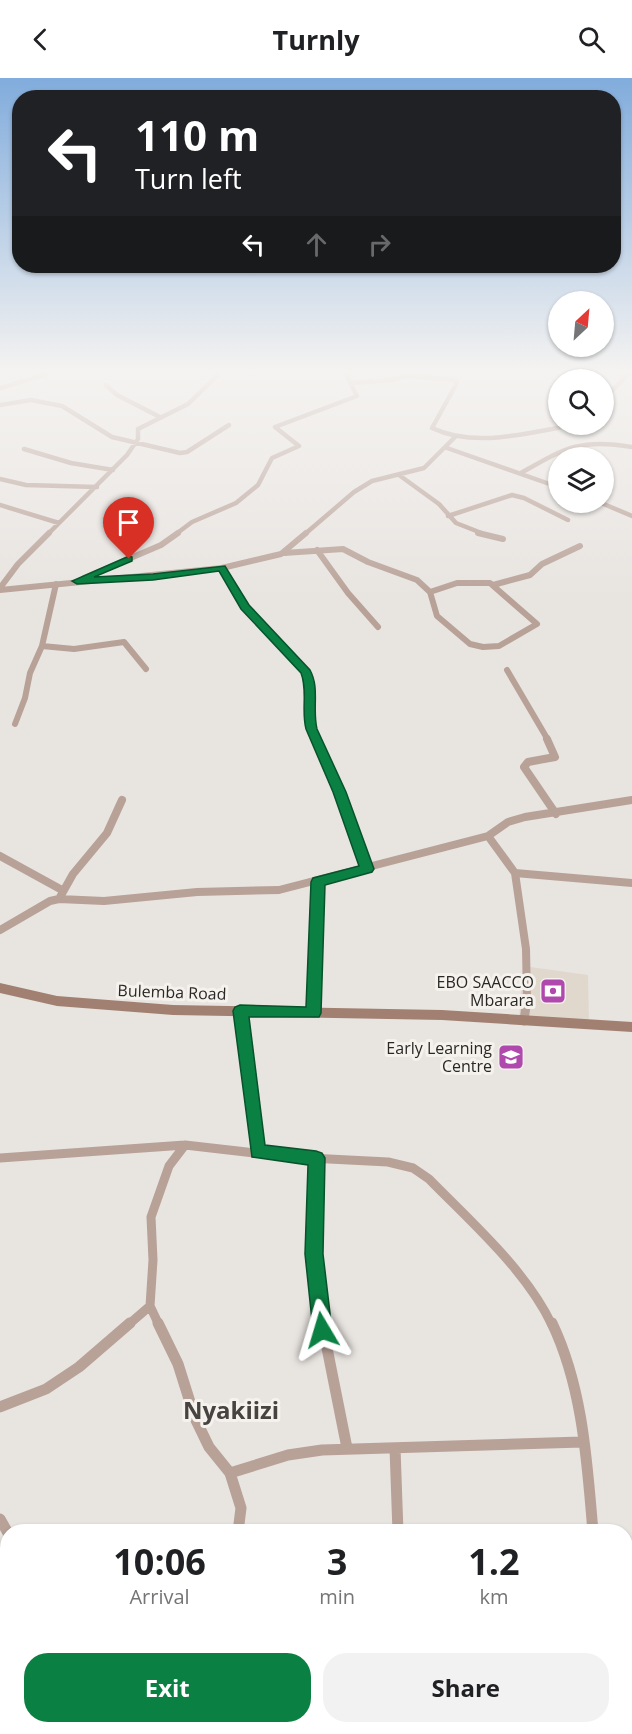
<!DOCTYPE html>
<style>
body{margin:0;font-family:"Open Sans",sans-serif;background:#f2f2f2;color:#202124;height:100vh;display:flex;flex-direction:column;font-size:22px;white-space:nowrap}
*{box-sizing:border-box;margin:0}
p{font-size:20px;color:#757577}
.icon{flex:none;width:33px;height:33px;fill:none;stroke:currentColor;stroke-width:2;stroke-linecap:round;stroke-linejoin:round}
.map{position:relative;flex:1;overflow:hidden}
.sheet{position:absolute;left:0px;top:1446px;width:633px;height:210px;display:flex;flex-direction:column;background:#fff;border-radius:24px 24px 0 0;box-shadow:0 2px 4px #0004}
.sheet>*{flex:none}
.top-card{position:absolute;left:12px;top:12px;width:609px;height:183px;border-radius:24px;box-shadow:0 2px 4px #0004;background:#202124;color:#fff;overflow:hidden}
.needle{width:39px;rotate:26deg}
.tools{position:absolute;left:548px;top:213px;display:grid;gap:12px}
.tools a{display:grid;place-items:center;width:66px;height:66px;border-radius:50%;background:#fff;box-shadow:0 2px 4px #0004;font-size:30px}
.pin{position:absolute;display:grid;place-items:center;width:51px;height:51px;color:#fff;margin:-62px -26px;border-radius:50% 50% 50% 0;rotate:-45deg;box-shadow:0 0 6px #0007}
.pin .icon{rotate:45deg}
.me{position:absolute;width:66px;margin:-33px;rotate:353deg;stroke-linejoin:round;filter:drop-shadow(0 0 4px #0008)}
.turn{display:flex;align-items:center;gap:21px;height:126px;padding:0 24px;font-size:27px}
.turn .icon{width:78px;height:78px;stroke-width:2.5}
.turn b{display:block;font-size:42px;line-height:51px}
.lanes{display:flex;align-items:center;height:57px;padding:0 24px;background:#0003;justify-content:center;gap:30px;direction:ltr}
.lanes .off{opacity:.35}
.eta{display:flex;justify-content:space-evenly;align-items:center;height:102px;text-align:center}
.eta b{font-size:36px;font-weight:700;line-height:42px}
.primary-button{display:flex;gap:12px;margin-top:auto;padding:12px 24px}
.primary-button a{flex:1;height:69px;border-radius:24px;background:#0b8043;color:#fff;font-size:24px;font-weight:700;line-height:69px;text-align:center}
.primary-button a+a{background:#f2f2f2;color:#202124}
header{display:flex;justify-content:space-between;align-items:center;height:78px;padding:0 24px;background:#fff;font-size:27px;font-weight:700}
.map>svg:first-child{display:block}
.built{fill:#e0d8cd}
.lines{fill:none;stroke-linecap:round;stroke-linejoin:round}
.street-far4{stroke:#b8a197;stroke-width:4.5}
.street-far3{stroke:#b8a197;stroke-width:6}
.street-far2{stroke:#b8a197;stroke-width:8}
.street-far1{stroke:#b8a197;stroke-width:9}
.street{stroke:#b8a197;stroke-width:11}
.secondary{fill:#a18071;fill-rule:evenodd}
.route{fill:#0b8043;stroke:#07532c;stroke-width:1.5}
.labels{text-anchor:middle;stroke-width:6;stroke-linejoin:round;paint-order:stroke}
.poi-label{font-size:16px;fill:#292826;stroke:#f5f2ed;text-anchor:end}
.street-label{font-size:16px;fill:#292826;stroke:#f5f2ed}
.near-quarter-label{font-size:24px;font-weight:bold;fill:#464340;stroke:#f5f2ed}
</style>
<header><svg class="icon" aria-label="back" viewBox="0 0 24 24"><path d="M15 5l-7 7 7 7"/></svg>Turnly<svg class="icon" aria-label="search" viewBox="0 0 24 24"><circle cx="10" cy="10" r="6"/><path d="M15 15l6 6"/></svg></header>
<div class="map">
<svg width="632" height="1656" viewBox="0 0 632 1656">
<rect width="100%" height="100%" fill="#e8e4e0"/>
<path class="built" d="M523 888 588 897 589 944 519 940Z"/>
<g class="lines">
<path class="street-far4" d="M351 305 392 302 407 298 455 302 457 305 432 350C477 371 531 354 578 346
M106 307 117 317 160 339
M0 310 40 298 51 291
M0 327 31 322 62 328 112 359 180 375 187 374 229 347
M603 342 610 336 604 326 606 319 632 292
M447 370 558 409
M24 371 71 385 113 392
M521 395C565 370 580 360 632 369
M399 397 439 426 456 445 484 456
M0 401 26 407 97 409
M599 424 632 438
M0 427 59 445
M448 438 512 417 524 420 568 442
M48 456 127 377 138 361V351L188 326 218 297 214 291
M176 456 192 444 236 425 258 407 272 380 299 368 275 349 357 318 343 291
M305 456 354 414 372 403 424 390 455 359"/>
<path class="street-far3" d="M478 455 503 461
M317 472 348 515 378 549
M284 475 343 471 368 484 417 502 430 514
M222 490 245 529 307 594 311 644 317 662
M84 500 161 467 178 455
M457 505H490L537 546 499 568 483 569 470 566 437 538 430 514Z
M493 507 530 497 542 486 580 468
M0 510 18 486 49 455
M0 512 222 490 281 476 306 455
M42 568 74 571 124 564 146 591
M507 592 548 662
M15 646 25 620 30 595 42 568 56 506"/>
<path class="street-far2" d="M316 661 340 714 367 791
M547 661 555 679 528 684 524 689 556 736
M488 758 515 795 526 871 527 921
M0 778 62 812
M515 795 632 805
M59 821 73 796 107 755 122 722
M0 852 50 823 59 821 104 823 197 814 279 812 488 758 508 744 525 739 632 722
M314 921 318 804"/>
<path class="street-far1" d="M240 933 258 1074
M314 935V920
M524 943 527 920
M0 1080 185 1067 290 1079 388 1084 413 1090 429 1101C471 1144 526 1192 552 1247
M316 1081 314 1177 322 1247
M128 1247 150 1228
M159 1247 150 1228 153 1182 151 1139 169 1088 185 1067"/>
<path class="street" d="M158 1245 178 1286 195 1340 209 1369 230 1395 241 1430 238 1454
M322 1245 347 1370
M552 1245C583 1310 587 1384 593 1454
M0 1329 46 1311 79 1289 130 1245
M395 1370 398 1454
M230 1395 288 1377 322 1372 582 1364
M0 1441 8 1455
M118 1648 125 1656
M405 1648V1656
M624 1648 626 1656
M195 1656 197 1648"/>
<path class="secondary" d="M0 905 57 918 173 927 442 932 632 944V954L442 942 173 937 57 928 0 915Z"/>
</g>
<linearGradient id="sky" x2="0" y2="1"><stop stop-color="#81acdc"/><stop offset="0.56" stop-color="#f5f3f1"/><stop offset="1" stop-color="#f5f3f1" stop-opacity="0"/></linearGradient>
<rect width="632" height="523" fill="url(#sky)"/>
<path class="route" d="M129 478 132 479V483L94 499 153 496 225 488 249 527 310 592C320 610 312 631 317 651L346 714 374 791 372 794 325 807 321 935 319 939H249L265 1067 316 1073 322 1075 325 1080 323 1176 332 1252 329 1258 322 1261 316 1258 313 1252 305 1176 308 1087 252 1079 233 933 235 929 240 927 306 929 311 804 313 800 359 788 333 714 306 651C301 632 308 613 301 595L241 531 219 493 153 502 77 506 72 503Z"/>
<defs>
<symbol id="bank-square" viewBox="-11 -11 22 22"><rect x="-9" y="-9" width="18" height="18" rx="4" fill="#b049ad" stroke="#f5f2ed"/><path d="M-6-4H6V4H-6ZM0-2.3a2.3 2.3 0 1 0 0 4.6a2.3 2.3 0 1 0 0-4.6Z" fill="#fff"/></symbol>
<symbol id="school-square" viewBox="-11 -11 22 22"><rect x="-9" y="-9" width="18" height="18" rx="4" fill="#b049ad" stroke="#f5f2ed"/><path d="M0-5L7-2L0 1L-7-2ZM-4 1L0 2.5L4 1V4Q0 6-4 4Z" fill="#fff"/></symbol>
</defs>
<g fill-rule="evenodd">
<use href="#bank-square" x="538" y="898" width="30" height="30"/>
<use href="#school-square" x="496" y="964" width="30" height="30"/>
</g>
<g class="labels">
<g class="poi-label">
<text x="534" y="910">EBO SAACCO<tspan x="534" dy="18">Mbarara</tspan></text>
<text x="492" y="976">Early Learning<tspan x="492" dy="18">Centre</tspan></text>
</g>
<g class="street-label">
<text transform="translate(172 914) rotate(2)" y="6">Bulemba Road</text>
</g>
<g class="near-quarter-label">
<text x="231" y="1341">Nyakiizi</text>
</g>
</g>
</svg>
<div class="tools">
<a><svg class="needle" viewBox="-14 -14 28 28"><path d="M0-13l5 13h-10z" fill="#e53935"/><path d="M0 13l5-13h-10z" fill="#757577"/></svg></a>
<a><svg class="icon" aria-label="search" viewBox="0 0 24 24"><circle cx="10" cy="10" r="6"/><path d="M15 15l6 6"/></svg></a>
<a><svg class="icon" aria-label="layers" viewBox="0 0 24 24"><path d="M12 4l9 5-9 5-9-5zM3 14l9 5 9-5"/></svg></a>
</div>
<div class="pin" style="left:129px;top:481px;background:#d93025"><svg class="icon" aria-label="arrive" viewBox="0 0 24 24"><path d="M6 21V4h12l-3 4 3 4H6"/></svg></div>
<svg class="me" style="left:322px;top:1252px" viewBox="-20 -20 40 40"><path d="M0-17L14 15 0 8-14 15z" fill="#0b8043" stroke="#fff" stroke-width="4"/></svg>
<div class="top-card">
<div class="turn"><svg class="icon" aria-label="left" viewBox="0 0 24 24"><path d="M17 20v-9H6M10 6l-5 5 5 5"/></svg><div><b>110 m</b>Turn left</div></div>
<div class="lanes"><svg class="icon" aria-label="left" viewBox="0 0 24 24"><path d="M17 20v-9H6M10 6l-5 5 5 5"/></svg><svg class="icon off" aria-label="ahead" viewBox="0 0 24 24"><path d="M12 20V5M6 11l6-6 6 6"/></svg><svg class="icon off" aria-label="right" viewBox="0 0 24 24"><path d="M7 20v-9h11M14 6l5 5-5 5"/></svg></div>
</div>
<section class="sheet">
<div class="eta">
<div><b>10:06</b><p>Arrival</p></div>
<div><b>3</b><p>min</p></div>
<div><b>1.2</b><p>km</p></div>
</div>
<div class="primary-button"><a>Exit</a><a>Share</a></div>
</section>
</div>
